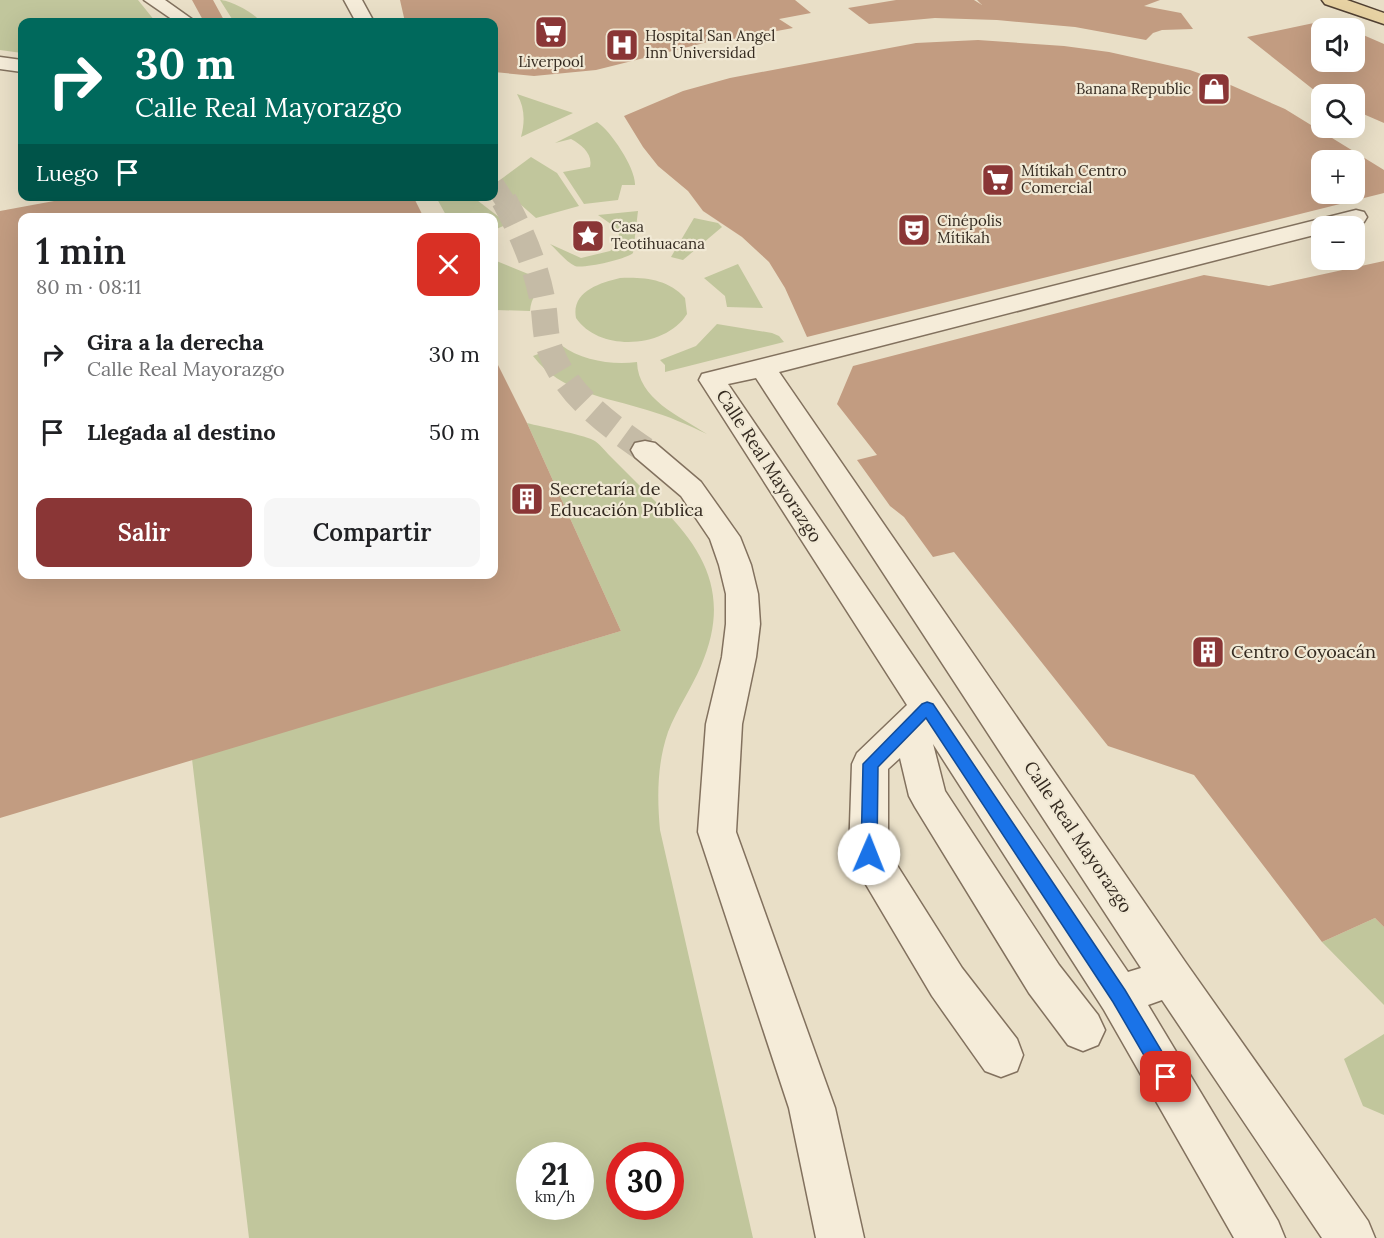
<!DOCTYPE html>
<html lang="es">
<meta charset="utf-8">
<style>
body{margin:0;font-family:Lora,serif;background:#f6f6f6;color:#202124;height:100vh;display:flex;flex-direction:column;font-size:22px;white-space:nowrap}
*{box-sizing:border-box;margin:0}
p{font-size:20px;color:#757577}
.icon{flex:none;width:33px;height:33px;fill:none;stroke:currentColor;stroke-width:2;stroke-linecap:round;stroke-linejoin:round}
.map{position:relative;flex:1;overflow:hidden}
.panel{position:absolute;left:18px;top:213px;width:480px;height:366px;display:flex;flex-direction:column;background:#fff;border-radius:12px;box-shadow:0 6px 24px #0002}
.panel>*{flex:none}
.banner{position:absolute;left:18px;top:18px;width:480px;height:183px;border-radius:12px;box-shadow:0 6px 24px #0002;background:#00695c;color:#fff;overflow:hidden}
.controls{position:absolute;left:1311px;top:18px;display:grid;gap:12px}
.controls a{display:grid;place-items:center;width:54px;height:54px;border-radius:12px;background:#fff;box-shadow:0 6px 24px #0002;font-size:30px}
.speed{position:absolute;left:516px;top:1142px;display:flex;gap:12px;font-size:30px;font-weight:700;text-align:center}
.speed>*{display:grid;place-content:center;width:78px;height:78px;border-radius:50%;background:#fff;box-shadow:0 6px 24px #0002;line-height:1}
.speed small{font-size:15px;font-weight:400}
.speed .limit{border:9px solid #d22;background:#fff;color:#111}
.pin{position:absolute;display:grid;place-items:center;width:51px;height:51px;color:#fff;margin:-26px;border-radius:12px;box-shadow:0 3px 9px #0006}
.me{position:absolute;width:66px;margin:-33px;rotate:1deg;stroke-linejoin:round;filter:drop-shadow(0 0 4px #0008)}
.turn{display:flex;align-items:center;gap:21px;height:126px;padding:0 18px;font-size:27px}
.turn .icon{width:78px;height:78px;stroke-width:2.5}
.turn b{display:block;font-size:42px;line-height:51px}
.then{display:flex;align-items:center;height:57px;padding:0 18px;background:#0003;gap:12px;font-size:22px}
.round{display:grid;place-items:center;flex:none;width:63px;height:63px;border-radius:12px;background:#f6f6f6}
.overview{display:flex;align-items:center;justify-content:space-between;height:102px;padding:0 18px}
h1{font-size:36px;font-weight:600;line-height:45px}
.cta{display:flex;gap:12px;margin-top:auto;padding:12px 18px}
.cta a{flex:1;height:69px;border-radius:12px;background:#8a3636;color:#fff;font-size:24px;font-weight:600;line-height:69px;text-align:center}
.cta a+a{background:#f6f6f6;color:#202124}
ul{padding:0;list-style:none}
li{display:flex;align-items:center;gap:18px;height:78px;padding:0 18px}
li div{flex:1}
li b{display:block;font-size:22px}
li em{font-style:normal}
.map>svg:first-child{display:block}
.green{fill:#c1c69c;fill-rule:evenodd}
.building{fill:#c29c81;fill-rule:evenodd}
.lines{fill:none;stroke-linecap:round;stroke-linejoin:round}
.minor-tunnel-far1{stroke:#c5bba6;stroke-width:20;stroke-dasharray:20 10;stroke-linecap:butt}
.minor-tunnel{stroke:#c5bba6;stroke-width:26;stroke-dasharray:26 13;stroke-linecap:butt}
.minor-casing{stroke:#82715e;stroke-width:3}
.major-casing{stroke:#514032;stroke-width:3}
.minor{fill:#f5ecd9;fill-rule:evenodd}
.major{fill:#e7d2a3;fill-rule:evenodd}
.route{fill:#1a73e8;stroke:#114b97;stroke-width:1.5}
.labels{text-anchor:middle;stroke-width:4.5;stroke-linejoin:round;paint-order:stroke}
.far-poi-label{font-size:15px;fill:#342a20;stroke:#f1e9d5;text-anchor:start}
.street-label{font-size:18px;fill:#342a20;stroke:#f1e9d5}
.poi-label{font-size:18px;fill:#342a20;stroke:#f1e9d5;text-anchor:start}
</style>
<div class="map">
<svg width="1384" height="1238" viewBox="0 0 1384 1238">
<rect width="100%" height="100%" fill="#e9dfc7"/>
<path class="green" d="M0 0H138L155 21 166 22H22V53L0 50Z
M220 0C229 0 256 13 260 22H234Z
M517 94 573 113 521 137C525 122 525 108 517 94Z
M597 122C611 131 636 169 635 185H622L618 200 584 204 563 172 590 167C593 154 582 145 571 139L555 143Z
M531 157 557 173 579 206 536 218 496 183Z
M436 197H473L508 224 494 230V218L447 217Z
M638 211 633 253C627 259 583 269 575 266 566 262 557 250 550 244L581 258 610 251 620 243 618 229 598 215Z
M694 218 718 223 722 227 683 260 671 257Z
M494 260 548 282C537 290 531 298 530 311L496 310 494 306Z
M738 264 763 308 727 307 725 296 704 278Z
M620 278C644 277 668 279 685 298L687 314C666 348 600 353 576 318 571 292 599 283 620 278Z
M717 324 772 333 779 336 784 342 665 372V365L660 360 696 346Z
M561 345C582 361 612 365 637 362 638 399 679 416 707 434 688 425 668 416 647 410 606 397 561 393 533 356Z
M527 423C542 427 581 434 593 440 599 443 605 451 610 456 625 471 640 486 655 501 706 550 731 596 701 666 691 689 677 709 668 732 657 764 657 797 660 830L753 1238H249L192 759 621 631ZM530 1155H580V1206H530ZM620 1155H670V1206H620Z
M1375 918 1384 927V1005L1322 942Z
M1384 1034V1115L1363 1106 1344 1059Z"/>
<path class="building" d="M192 0H213L225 22H204Z
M400 0H795L811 13 779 19 793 28 734 39 728 37 596 70 534 76 494 72V22H405Z
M896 0H974L982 5 977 0H1160L1144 6 1181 13 1193 29 1162 30 1153 33 1146 40 1075 27 997 20 935 18 869 24 848 8Z
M1328 20 1348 28H1322V62H1354V31L1384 44V123L1354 110V94H1319L1247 37Z
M978 40 1064 46 1109 52 1190 70 1226 83 1285 109 1384 170V193L807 337 785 288 769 262 742 237 703 211 688 191 658 166 643 147 624 116 683 91 730 78 916 43ZM1322 160H1354V194H1322Z
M81 196H413L424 218H22V574H494V357L527 423 621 631 0 818V211Z
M1384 261V927L1375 918 1322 942 1194 775 1108 746 954 552 933 557 904 517 890 506 857 460 877 455 837 404 853 366 1204 275 1269 286Z"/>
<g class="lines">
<path class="minor-tunnel-far1" d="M494 184 505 201"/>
<path class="minor-tunnel" d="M504 200C521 231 535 263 542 298 546 316 544 335 551 352 568 396 608 424 645 450"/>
<defs>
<path id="minor" d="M144 0H165L196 22H176Z
M344 0H362L374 22H356Z
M0 57 22 60V72L0 69Z
M1356 210 1364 212 1367 217 1364 222 1346 226H1322V233L779 372 1186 963 1368 1221 1375 1238H1322L1162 1000 1148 1005 1278 1221 1285 1238H1234L1104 1010 933 744 945 791 1059 965 1098 1015 1105 1030 1098 1045 1083 1051 1068 1045 1029 993 915 807 909 796 900 758 888 769V851L962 968 1017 1039 1023 1055 1017 1071 1001 1077 985 1071 932 996 855 866 849 854 852 764 857 753 907 705 699 380 702 374ZM756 378 1141 968 1128 972 728 384Z
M645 441 655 443 701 482 740 537 751 565 758 594 760 624 756 657 742 724 736 832 835 1108 864 1238H816L789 1108 698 832 706 724 722 657 726 624V594L719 565 710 539 681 496 635 457 631 450 635 443Z"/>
<path id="major" d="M1322 0H1347L1384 13V24L1325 4Z"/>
</defs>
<use href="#minor" class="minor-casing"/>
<use href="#major" class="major-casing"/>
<use href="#minor" class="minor"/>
<use href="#major" class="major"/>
</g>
<path class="route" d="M927 702 933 704 1125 990 1173 1070 1176 1077 1173 1083 1166 1086 1160 1083 1113 1002 926 718 878 767 877 854 875 859 869 861 863 859 861 854 863 764 922 704Z"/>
<defs>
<symbol id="supermarket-square" viewBox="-11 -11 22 22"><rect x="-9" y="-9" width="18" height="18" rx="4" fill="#8a3636" stroke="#f1e9d5"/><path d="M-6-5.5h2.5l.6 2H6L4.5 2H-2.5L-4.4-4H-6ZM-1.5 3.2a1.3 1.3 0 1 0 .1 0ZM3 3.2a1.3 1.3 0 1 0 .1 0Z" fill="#fff"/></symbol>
<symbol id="hospital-square" viewBox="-11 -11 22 22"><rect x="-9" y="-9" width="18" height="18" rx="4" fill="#8a3636" stroke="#f1e9d5"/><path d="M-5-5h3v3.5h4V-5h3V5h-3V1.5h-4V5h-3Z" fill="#fff"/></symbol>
<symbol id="shop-square" viewBox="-11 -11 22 22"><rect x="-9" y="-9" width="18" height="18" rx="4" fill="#8a3636" stroke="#f1e9d5"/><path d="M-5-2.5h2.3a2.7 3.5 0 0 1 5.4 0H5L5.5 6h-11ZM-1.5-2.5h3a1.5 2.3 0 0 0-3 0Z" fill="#fff"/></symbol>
<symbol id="theatre-square" viewBox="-11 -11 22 22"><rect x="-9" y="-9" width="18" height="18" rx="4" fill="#8a3636" stroke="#f1e9d5"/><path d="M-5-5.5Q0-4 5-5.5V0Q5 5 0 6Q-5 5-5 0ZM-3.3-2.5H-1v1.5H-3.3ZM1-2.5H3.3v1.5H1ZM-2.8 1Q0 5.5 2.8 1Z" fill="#fff"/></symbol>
<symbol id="sight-square" viewBox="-11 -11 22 22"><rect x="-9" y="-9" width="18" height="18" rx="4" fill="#8a3636" stroke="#f1e9d5"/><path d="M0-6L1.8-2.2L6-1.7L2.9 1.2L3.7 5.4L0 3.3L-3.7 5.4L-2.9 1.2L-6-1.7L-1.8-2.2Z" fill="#fff"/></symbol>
<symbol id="building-square" viewBox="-11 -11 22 22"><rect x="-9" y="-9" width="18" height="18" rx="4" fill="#8a3636" stroke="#f1e9d5"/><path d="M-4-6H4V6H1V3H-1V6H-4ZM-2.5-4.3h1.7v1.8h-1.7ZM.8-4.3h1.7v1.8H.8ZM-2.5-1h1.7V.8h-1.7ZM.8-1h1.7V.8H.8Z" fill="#fff"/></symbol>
</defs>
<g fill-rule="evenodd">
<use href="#supermarket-square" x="532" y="13" width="38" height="38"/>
<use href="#hospital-square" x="603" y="26" width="38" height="38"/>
<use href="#shop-square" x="1195" y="70" width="38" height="38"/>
<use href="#supermarket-square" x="979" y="161" width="38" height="38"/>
<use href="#theatre-square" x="895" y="211" width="38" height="38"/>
<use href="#sight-square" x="569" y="217" width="38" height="38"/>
<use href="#building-square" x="508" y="480" width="38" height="38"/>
<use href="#building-square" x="1189" y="633" width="38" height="38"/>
</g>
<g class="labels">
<g class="far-poi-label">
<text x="645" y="41">Hospital San Angel<tspan x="645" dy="17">Inn Universidad</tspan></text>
<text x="551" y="67" text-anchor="middle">Liverpool</text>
<text x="1191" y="94" text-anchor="end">Banana Republic</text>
<text x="1021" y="176">Mítikah Centro<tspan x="1021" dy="17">Comercial</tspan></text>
<text x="937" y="226">Cinépolis<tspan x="937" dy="17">Mítikah</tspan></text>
<text x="611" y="232">Casa<tspan x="611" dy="17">Teotihuacana</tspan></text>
</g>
<g class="street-label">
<text transform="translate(769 466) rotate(57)" y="6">Calle Real Mayorazgo</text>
<text transform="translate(1078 837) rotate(56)" y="6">Calle Real Mayorazgo</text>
</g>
<g class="poi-label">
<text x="550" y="495">Secretaría de<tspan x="550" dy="21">Educación Pública</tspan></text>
<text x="1231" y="658">Centro Coyoacán</text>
</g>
</g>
</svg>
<div class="controls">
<a><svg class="icon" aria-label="sound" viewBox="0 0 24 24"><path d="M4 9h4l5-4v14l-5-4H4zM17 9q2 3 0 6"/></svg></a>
<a><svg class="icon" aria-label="search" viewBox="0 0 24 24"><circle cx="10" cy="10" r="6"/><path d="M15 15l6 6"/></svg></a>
<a>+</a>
<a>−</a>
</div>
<div class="speed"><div>21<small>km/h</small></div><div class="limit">30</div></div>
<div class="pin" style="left:1166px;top:1077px;background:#d93025"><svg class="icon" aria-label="arrive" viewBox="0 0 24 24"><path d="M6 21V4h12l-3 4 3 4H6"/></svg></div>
<svg class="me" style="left:869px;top:854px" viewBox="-20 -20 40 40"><circle r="19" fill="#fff"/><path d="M0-13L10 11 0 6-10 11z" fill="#1a73e8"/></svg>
<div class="banner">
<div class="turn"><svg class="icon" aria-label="right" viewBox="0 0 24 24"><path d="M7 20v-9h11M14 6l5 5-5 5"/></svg><div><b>30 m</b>Calle Real Mayorazgo</div></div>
<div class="then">Luego<svg class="icon" aria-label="arrive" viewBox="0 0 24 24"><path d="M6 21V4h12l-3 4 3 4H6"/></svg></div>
</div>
<section class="panel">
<div class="overview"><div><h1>1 min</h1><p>80 m · 08:11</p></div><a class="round" style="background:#d93025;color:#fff"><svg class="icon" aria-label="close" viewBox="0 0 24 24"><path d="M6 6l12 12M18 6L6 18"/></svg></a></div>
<ul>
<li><svg class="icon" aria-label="right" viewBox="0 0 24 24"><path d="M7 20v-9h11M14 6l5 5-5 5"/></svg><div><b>Gira a la derecha</b><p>Calle Real Mayorazgo</p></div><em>30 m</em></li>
<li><svg class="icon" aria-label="arrive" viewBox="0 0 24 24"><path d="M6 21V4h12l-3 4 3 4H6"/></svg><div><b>Llegada al destino</b></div><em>50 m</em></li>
</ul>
<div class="cta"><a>Salir</a><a>Compartir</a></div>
</section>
</div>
